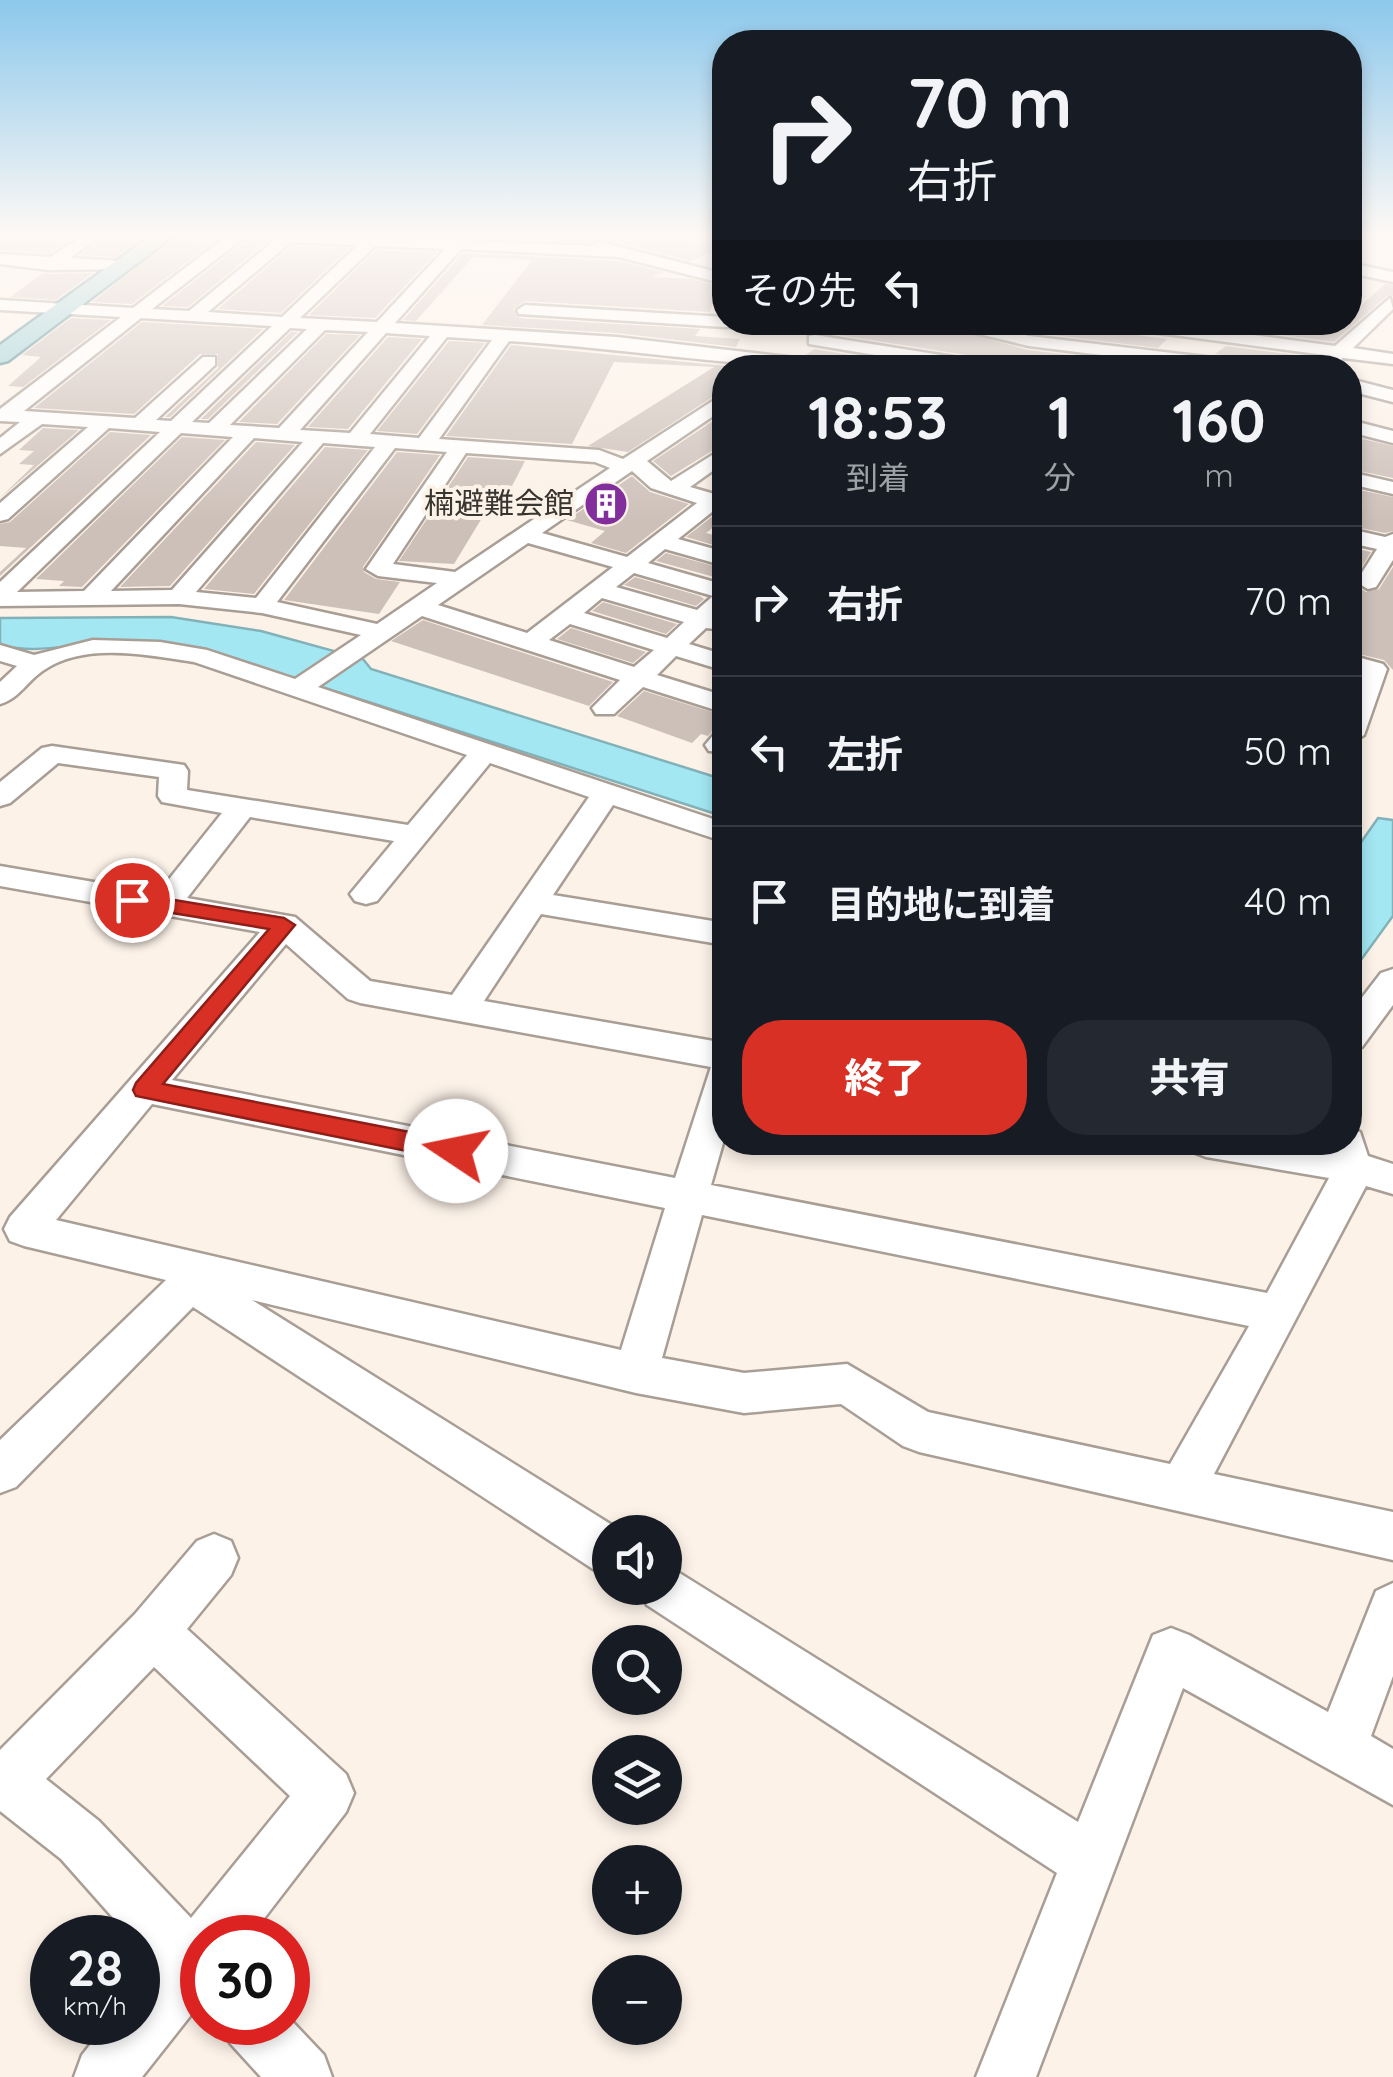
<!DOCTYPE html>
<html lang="ja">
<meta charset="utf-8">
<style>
body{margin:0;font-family:Quicksand,"Noto Sans JP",sans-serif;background:#242831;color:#f1f3f6;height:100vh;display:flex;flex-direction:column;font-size:38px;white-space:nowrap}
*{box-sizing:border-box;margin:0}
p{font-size:32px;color:#9ea1a6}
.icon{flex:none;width:55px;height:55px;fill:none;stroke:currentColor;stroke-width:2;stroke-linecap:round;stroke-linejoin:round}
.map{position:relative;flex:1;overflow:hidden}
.sheet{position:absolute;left:712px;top:355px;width:650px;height:800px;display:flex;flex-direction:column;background:#171b24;border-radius:40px;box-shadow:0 5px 15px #0003}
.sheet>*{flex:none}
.guide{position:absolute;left:712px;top:30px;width:650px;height:305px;border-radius:40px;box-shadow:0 5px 15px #0003;background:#171b24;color:#f1f3f6;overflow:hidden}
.controls{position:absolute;left:592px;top:1515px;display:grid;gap:20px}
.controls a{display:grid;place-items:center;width:90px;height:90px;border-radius:50%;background:#171b24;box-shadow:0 5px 15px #0003;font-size:50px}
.speed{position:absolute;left:30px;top:1915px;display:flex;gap:20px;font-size:50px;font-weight:700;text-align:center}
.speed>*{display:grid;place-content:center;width:130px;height:130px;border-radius:50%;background:#171b24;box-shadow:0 5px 15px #0003;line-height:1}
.speed small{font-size:25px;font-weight:400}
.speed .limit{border:15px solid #d22;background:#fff;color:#111}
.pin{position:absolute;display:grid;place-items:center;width:85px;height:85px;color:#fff;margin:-42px;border:5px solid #fff;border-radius:50%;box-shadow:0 2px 10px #0007}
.me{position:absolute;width:110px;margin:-55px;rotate:281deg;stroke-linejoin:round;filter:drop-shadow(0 0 8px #0008)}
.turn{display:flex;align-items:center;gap:35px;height:210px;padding:0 30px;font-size:45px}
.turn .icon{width:130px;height:130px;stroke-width:2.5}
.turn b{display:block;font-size:70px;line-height:85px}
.then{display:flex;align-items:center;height:95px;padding:0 30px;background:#0003;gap:20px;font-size:38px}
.eta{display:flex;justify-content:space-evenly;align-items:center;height:170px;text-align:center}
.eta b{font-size:60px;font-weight:800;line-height:70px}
.primary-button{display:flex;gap:20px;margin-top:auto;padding:20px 30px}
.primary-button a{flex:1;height:115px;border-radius:40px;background:#d93025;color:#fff;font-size:40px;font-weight:800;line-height:115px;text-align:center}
.primary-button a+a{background:#242831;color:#f1f3f6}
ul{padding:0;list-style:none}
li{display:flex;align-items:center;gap:30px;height:150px;padding:0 30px;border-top:2px solid #363941}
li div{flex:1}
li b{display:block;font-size:38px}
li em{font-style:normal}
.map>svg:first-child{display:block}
.water{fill:#a3e7f3;stroke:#83b1b8;stroke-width:2.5}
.building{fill:#cdc0b9}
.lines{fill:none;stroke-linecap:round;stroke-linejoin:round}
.minor-casing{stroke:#a89e95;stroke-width:5}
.major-casing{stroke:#47838a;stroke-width:5}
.minor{fill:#fff;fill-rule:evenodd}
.major{fill:#95ced6;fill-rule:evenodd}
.route{fill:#d93025;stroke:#8d1f18;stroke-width:2.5}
.labels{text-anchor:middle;stroke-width:8;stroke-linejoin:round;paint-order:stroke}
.far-poi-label{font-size:30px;fill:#383430;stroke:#fcf2e8;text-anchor:end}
</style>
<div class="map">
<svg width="1393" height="2077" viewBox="0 0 1393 2077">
<rect width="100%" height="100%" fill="#fcf2e8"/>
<path class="water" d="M171 617 261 631 363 659 371 669 725 780V817L201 648C164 643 125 642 88 644 56 647 32 653 0 645V618Z
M1378 818 1393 820V916L1350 975V858Z"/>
<path class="building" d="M0 233H82L49 253 0 250Z
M108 233H149L116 257 81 255Z
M180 233 194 241 213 242 132 304 92 302Z
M367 233H660L722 247 690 261 601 238 592 242Z
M242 244H264L188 307 162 306Z
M292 246 349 248 281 313 218 309Z
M376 250 437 252 375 318 309 315Z
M463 253 618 261 664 272 652 277 692 279 719 286 710 312 525 301 513 309 519 318 700 329 695 336 740 339 736 347 617 333 482 325 532 260 473 257 416 321 403 320Z
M43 273 49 274 93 273 56 300 10 297Z
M1385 284 1393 285V296L1388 295 1334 342 1245 330 1253 324 1264 327 1270 322H1287L1330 332 1341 322H1350V315Z
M71 318 111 320 23 387 8 386 41 357 22 355Z
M142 322 263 329 170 417H165L218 368V354H200L134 414 34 408Z
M848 322H926L1028 350 1143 364 1139 368 1108 366 1048 355 1029 368H1004L992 359 833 334Z
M984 322H1036L1167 339 1158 348 1030 332Z
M291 332H298L208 419H201Z
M326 334 360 335 277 424 239 422Z
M388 337 422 339 348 429 308 427Z
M449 341 485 343 417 434 377 431Z
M511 345 728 366 725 389 628 452 588 446 714 367 614 362 572 444 446 436Z
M1226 346 1318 358 1314 363 1317 368H1269L1256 359 1215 354Z
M814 349 928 368H854L848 360 806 355Z
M725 413V443L671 476 653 461Z
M43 428 79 430 0 498 34 465 19 464 34 451 19 450Z
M110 432 151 435 0 576V572L26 548 0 546V524L10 522Z
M1350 436 1393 446V478L1350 469Z
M182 437 225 440 82 587 59 586 64 581 36 579Z
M256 442 295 445 170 586 120 587Z
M325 447 368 450 254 594 204 589Z
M397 452 440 455 363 567 364 572 376 579 400 582 379 614 284 600Z
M468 457 525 461 512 486 502 485 454 564 399 561Z
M632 476 650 492 689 504 626 553 591 543 605 531 567 520Z
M1350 488 1393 497V531L1385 533 1350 526Z
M718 512 725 513V518L706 533 725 538 717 546 686 537Z
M1350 547 1371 552 1352 583 1366 592 1379 589 1393 567V670L1384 660 1350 652Z
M666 553 725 569V580L656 561Z
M635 577 700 596 704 599 696 606 624 585Z
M603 602 677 624 666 634 592 611Z
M423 620 613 682 589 706 391 641Z
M571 628 646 652 633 663 557 639Z
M644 691 725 716V728L714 729 708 736 701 734 692 743 617 716Z"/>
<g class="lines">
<defs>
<path id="minor" d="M88 233H105L70 258 121 261 129 266 127 269 49 270 0 264V254L50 257Z
M187 233H288L593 246 600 242 725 274V284L619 257 461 249 395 323 617 337 848 364 851 368C737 368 623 348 509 341L439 439 599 450 623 459 725 393V408L647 461 671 481 725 447V462L690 487 725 497V510L717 508 678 539 725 552V566L665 549 648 563 725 585V611L719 617 725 618V630L706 628 689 644 725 655V671L676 656 657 675 725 696V713L643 687 614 714H596L592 708 620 680 422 616 318 687 725 823V842L613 805 553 895 725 923V945L541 914 484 1001 725 1043V1136L711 1185 1267 1293 1329 1178 1206 1157 1193 1152 1187 1142H1300L1329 1147 1328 1142H1350V1128L1360 1132 1368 1156 1393 1164V1194L1366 1186 1214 1474 1393 1512V1560L919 1452 903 1446 841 1404 744 1413 636 1393 252 1300 623 1532H610V1576L593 1569 193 1307 16 1487 0 1493V1440L166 1280 24 1246 10 1241 4 1229 10 1217 260 932 0 886V866L158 893 222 813 162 802 158 796 159 777 58 763 10 803 0 806V782L42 748 52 746 184 765 188 771 187 790 408 825 467 755 194 662C148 655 85 642 44 670 28 680 19 699 0 704V682L17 666 0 661V645L34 655 93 640 160 642 207 650 295 679 361 635 262 613 179 604 0 606V582L160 432 109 428 8 519 0 521V503L88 427 42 424 0 454V438L20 422 0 421V409L121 317 0 310V300L133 308 223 239 194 237ZM241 240 274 241 189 311 152 309ZM291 242 358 245 282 317 208 312ZM375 246 445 249 377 322 300 318ZM141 318 272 326 171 421 156 420 215 365V357H203L135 418 24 411ZM290 328 307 329 209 423 192 422ZM325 330 368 332 279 428 230 425ZM386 333 430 336 350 433 300 430ZM447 337 492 340 419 438 370 434ZM181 433 233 437 84 591 17 592ZM254 438 303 442 172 590 111 591ZM323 443 375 447 256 598 196 592ZM395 448 447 452 366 569 378 576 437 583 377 624 277 602ZM466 453 595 462 610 468 455 572 393 564ZM632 471 651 488 697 503 627 557 542 533ZM528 543 613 567 527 633 438 605ZM634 573 713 596 697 610 616 587ZM602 598 684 622 667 638 584 613ZM570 624 654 650 634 667 549 640ZM490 763 589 797 452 995 370 981 295 917 187 898 250 817 394 841 350 894 355 901 366 904 377 901ZM286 944 348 999 360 1003 711 1067 675 1178 172 1080ZM152 1104 665 1208 621 1350 56 1220ZM702 1215 1249 1326 1170 1464 928 1412 847 1364 744 1373 662 1358Z
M1350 263 1393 272V282L1350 273Z
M1390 298 1393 309 1353 348 1393 354V364L1343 358 1333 367 1323 368 1318 363 1325 355 1113 327 1105 322H1156L1335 346Z
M525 305 725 317V322H798L790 327H725L519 314 517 310Z
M929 322H964L1029 336 1256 363 1265 368H1206L1029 346Z
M815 335 991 363 1000 368H954L809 344V336Z
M1350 379 1393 390V402L1350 391Z
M1350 420 1393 431V443L1350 432Z
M1350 472 1393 482V494L1350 484Z
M1350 529 1385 537 1393 534V560L1376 587 1368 589 1356 582 1377 549 1350 543Z
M1350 655 1383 664 1387 669 1364 735 1350 743V699L1360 673 1350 671Z
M725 731V752L709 751 705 745 715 733Z
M1393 969V1005L1362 1047 1350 1051V1013L1381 973Z
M214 1534 231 1541 238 1558 231 1575 187 1629 346 1774 354 1793 346 1812 249 1938H202V2001L142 2077H74L82 2055 108 2022H138V1985L155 1963 138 1944V1938H131L61 1859 0 1811V1750L135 1614 197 1541ZM154 1667 290 1796 191 1918 99 1821 46 1779Z
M665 1564 1078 1822 1153 1635 1171 1628 1189 1635 1328 1712 1376 1591 1393 1583V1676L1371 1736 1393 1749V1805L1183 1688 1036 2077H976L1057 1873 647 1605 640 1588H665Z
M288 2017 324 2055 332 2077H261L230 2043 221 2022H288Z"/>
<path id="major" d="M155 233H177L8 361 0 363V345Z"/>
</defs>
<use href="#minor" class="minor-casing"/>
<use href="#major" class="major-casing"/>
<use href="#minor" class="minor"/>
<use href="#major" class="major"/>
</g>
<linearGradient id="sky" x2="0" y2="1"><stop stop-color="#8cc8ec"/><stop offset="0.45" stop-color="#fef9f5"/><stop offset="1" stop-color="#fef9f5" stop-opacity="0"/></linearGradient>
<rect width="1393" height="523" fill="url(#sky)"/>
<path class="route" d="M132 893 284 918 295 925 163 1084 456 1141 464 1144 468 1151 464 1158 456 1161 136 1096 133 1090 136 1083 269 929 124 905 121 900Z"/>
<defs>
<symbol id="building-disc" viewBox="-11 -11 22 22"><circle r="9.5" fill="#822e9d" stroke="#fcf2e8"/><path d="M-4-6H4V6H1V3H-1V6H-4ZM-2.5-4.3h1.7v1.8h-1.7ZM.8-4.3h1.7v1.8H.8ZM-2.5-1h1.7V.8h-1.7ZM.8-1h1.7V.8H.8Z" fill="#fff"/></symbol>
</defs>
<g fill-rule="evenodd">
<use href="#building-disc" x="581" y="479" width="50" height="50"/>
</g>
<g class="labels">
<g class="far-poi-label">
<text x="574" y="514">楠避難会館</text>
</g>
</g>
</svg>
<div class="controls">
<a><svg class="icon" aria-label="sound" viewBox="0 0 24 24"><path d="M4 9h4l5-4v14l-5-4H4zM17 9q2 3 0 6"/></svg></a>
<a><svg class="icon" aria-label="search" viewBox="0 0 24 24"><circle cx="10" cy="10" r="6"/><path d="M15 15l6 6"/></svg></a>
<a><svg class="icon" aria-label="layers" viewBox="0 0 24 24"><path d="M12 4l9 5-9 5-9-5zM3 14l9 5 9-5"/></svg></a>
<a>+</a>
<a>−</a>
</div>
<div class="speed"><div>28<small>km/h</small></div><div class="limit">30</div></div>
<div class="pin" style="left:132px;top:900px;background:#d93025"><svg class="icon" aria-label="arrive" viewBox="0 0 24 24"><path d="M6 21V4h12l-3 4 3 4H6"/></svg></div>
<svg class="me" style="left:456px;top:1151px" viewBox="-20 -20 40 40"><circle r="19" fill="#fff"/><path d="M0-13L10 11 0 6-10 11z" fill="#d93025"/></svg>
<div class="guide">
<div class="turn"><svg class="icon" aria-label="right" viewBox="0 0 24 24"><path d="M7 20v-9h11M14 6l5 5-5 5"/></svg><div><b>70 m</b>右折</div></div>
<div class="then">その先<svg class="icon" aria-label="left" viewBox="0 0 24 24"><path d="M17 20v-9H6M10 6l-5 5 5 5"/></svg></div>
</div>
<section class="sheet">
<div class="eta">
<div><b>18:53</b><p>到着</p></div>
<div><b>1</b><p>分</p></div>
<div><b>160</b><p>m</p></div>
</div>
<ul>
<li><svg class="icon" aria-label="right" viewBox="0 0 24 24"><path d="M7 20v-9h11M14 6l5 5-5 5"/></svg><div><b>右折</b></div><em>70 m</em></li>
<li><svg class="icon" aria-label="left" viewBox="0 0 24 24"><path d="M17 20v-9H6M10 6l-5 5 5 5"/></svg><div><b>左折</b></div><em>50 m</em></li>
<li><svg class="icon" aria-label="arrive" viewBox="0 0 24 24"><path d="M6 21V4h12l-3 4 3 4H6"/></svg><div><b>目的地に到着</b></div><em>40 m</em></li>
</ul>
<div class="primary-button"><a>終了</a><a>共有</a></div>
</section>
</div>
